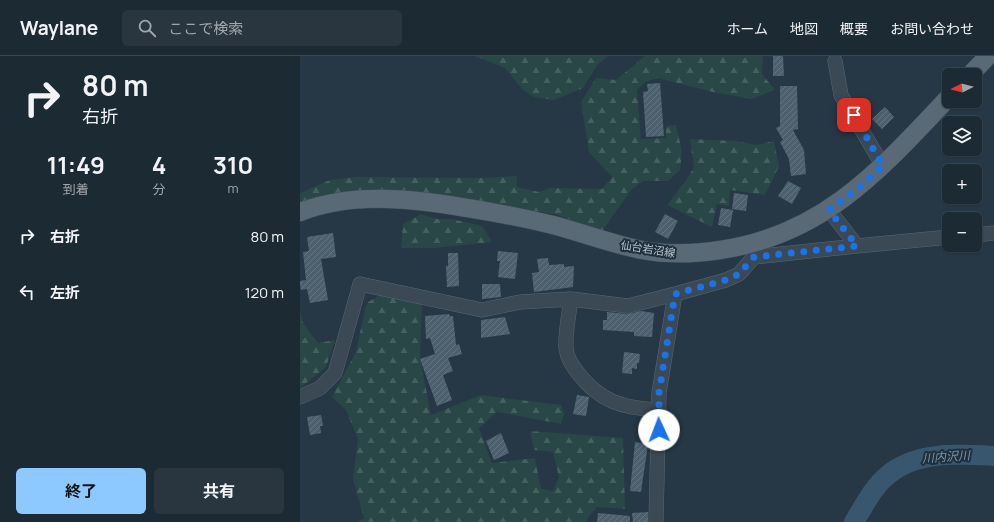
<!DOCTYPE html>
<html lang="ja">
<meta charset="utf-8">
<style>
body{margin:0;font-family:Manrope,"Noto Sans JP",sans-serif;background:#293640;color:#f1f3f6;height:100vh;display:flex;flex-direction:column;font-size:15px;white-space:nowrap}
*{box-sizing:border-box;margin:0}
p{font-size:13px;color:#a0a7ac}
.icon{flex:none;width:22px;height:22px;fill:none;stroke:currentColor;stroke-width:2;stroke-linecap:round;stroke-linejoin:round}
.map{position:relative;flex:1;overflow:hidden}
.side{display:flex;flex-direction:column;background:#1c2a34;width:300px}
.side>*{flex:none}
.hud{background:#1c2a34;color:#f1f3f6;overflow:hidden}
.needle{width:26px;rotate:264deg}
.controls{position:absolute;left:642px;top:12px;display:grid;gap:8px}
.controls a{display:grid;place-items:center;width:40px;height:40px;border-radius:6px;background:#1c2a34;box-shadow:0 1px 3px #0004,0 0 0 1px #3a464f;font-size:20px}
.pin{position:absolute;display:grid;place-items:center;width:34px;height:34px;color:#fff;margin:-17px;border-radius:8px;box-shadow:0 2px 6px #0006}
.me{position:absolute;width:44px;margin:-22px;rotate:358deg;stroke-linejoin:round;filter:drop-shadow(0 0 3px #0008)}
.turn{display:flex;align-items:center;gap:14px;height:84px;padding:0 16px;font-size:18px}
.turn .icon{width:52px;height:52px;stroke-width:2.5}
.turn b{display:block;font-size:28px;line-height:34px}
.eta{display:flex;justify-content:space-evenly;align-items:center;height:68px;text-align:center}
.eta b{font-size:24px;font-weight:700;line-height:28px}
.button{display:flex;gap:8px;margin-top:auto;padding:8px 16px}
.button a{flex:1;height:46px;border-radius:6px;background:#8dc9ff;color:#111;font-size:16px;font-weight:700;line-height:46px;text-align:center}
.button a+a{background:#293640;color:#f1f3f6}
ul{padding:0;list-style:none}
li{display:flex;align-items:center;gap:12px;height:56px;padding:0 16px}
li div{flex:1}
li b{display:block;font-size:15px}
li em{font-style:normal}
header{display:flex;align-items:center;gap:24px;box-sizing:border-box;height:56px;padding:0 20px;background:#1c2a34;border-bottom:1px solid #3a464f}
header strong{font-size:19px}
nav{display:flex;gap:22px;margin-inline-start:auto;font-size:14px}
.search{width:280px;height:36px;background:#293640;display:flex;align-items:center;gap:10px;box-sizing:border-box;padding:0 14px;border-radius:6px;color:#a0a7ac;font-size:15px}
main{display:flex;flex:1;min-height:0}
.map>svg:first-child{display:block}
.forest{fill:url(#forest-firs)}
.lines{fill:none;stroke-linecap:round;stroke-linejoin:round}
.river{stroke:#38576e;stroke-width:20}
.building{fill:url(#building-hatch)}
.minor-casing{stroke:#596772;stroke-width:15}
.major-casing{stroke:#44535e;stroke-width:19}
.minor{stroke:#3b4955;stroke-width:14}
.major{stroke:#596975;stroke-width:18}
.route{stroke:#1a73e8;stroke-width:7;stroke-dasharray:0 12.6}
.labels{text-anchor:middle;stroke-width:4;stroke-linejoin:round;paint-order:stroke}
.street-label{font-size:11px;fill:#b8c4ce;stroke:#1f2f3b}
.water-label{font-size:12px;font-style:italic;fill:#7699b3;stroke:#1f2f3b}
</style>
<header>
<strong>Waylane</strong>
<div class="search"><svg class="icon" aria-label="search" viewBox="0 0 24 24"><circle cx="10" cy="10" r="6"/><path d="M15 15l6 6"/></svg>ここで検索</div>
<nav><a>ホーム</a><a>地図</a><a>概要</a><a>お問い合わせ</a></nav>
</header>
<main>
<section class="side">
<div class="hud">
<div class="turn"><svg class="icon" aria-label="right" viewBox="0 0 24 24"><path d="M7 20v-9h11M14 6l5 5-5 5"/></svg><div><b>80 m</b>右折</div></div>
</div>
<div class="eta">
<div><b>11:49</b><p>到着</p></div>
<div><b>4</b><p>分</p></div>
<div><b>310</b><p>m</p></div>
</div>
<ul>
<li><svg class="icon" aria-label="right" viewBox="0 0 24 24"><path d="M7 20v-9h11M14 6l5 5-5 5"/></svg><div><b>右折</b></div><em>80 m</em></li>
<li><svg class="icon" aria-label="left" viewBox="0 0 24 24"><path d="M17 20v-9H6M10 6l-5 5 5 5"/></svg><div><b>左折</b></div><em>120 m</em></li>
</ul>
<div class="button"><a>終了</a><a>共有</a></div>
</section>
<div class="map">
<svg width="694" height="466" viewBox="0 0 694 466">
<defs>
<pattern id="forest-firs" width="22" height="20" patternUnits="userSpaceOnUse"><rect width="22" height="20" fill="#284746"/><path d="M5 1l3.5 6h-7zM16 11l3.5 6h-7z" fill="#456060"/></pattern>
<pattern id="building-hatch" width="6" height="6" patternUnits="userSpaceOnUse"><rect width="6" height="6" fill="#4c606e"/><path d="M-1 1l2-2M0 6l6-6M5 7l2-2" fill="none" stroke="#647582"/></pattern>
</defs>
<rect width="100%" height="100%" fill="#263846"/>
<path class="forest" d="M175 0H308L298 8 283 32 254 44 234 41 222 33 205 12Z
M345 0H463L462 18 475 34 451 43 413 36 358 22 345 26 337 34 341 83 366 82V70L376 69 382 95 380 114 368 125H343L331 134 302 175 258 159 190 147 82 134 51 135 17 141 0 147V137L30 124 56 121 184 122 217 120V131L239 136 250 132 302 133 312 121 289 96 281 46 296 22 316 24Z
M390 83 435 85 457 89 474 85 479 110 465 139 430 134 429 150 417 148 412 171 367 149 387 123 394 111Z
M121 158 137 163H152L182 170 192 186 135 192H101L103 168Z
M83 237 122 248 120 302 131 359 181 339 261 349 264 358 261 368 197 356 179 372 192 407 235 402 241 433 253 435 259 421 253 396 234 394 230 375 323 382 325 453 297 451 287 463V466H58L64 462 53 423 58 383 46 354 32 341 56 296 65 253 68 246Z
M0 253 3 267 18 287 35 284 26 311 0 332Z"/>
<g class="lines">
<path class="river" d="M554 466C564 450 573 431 588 419 616 395 659 398 694 400"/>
</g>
<path class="building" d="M473 0H483L484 20H473Z
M360 27 364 80 346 81 343 36 348 35 347 28Z
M480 30H497L498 73 493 74 504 94 506 118 491 120 489 103 480 86 483 84 476 72 480 70Z
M585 51 594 61 582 73 572 63Z
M488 125 501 132 492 148 478 140Z
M434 137 448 139 446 155 432 153Z
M421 152 433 154 430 171 418 169Z
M365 158 378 165 368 183 355 176Z
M33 177 36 201 21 203 28 244 10 247 7 233 1 234 0 229V225L6 224 3 196 9 195 7 181Z
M198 195 218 197 215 223 198 221 200 205H197Z
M148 197H158L159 230 147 231 146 210H148Z
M248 202 249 209 264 208V211L274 210 273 231 234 236 232 217 239 216 237 203Z
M182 228H200L201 241 182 243Z
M341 255 354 257 352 281 334 280V276L303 274V264H307V256L327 258Z
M149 258 150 260H153L156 289 159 288 162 298 148 302 153 315 143 319 152 344 137 350 120 303 135 298 130 282 126 283 125 260Z
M205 261 210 278 181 282V264Z
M324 296 340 298 339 307H337V313L332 312V318L322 317Z
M277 339 289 341 286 360 273 358Z
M21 359 23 370H20L21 377 10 379 7 361Z
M201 377 209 397 194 404 186 385Z
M335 386 348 388 341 436 330 435Z
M348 456V466H333L332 457Z
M298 457 330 460V466H297Z"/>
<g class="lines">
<defs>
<path id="minor" d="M535 5 541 39 583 110
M529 154 557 190 649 181
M675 179 694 177
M271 243C269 259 265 276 266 292 267 302 272 309 278 317 300 346 323 352 358 354
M0 341 20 332 35 317 60 228 182 254 220 246 271 243 328 250 375 238
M356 466 359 337 375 238 426 224 439 218 454 201 557 190"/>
<path id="major" d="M670 19 688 0
M0 156C50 137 103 142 155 150 188 155 220 161 253 169 283 177 312 188 342 194 368 199 394 198 420 194 524 179 581 113 649 41"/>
</defs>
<use href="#minor" class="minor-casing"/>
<use href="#major" class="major-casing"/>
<use href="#minor" class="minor"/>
<use href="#major" class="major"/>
</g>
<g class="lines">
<path class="route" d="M359 374V337L375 238 426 224 439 218 454 201 557 190 529 154 558 132 583 110 554 59"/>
</g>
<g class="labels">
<g class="street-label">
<text transform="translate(348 193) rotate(9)" y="4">仙台岩沼線</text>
</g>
<g class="water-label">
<text transform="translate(646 401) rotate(-4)" y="4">川内沢川</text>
</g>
</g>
</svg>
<div class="controls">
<a><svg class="needle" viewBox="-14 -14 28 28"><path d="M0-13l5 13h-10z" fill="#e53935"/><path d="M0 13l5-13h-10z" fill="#a0a7ac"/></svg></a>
<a><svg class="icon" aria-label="layers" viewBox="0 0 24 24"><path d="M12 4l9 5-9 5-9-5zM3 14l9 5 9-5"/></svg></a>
<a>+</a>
<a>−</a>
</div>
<div class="pin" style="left:554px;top:59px;background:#d93025"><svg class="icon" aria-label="arrive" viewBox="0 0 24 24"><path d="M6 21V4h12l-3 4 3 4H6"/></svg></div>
<svg class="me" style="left:359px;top:374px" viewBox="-20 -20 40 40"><circle r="19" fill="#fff"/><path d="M0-13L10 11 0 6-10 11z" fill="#1a73e8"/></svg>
</div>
</main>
